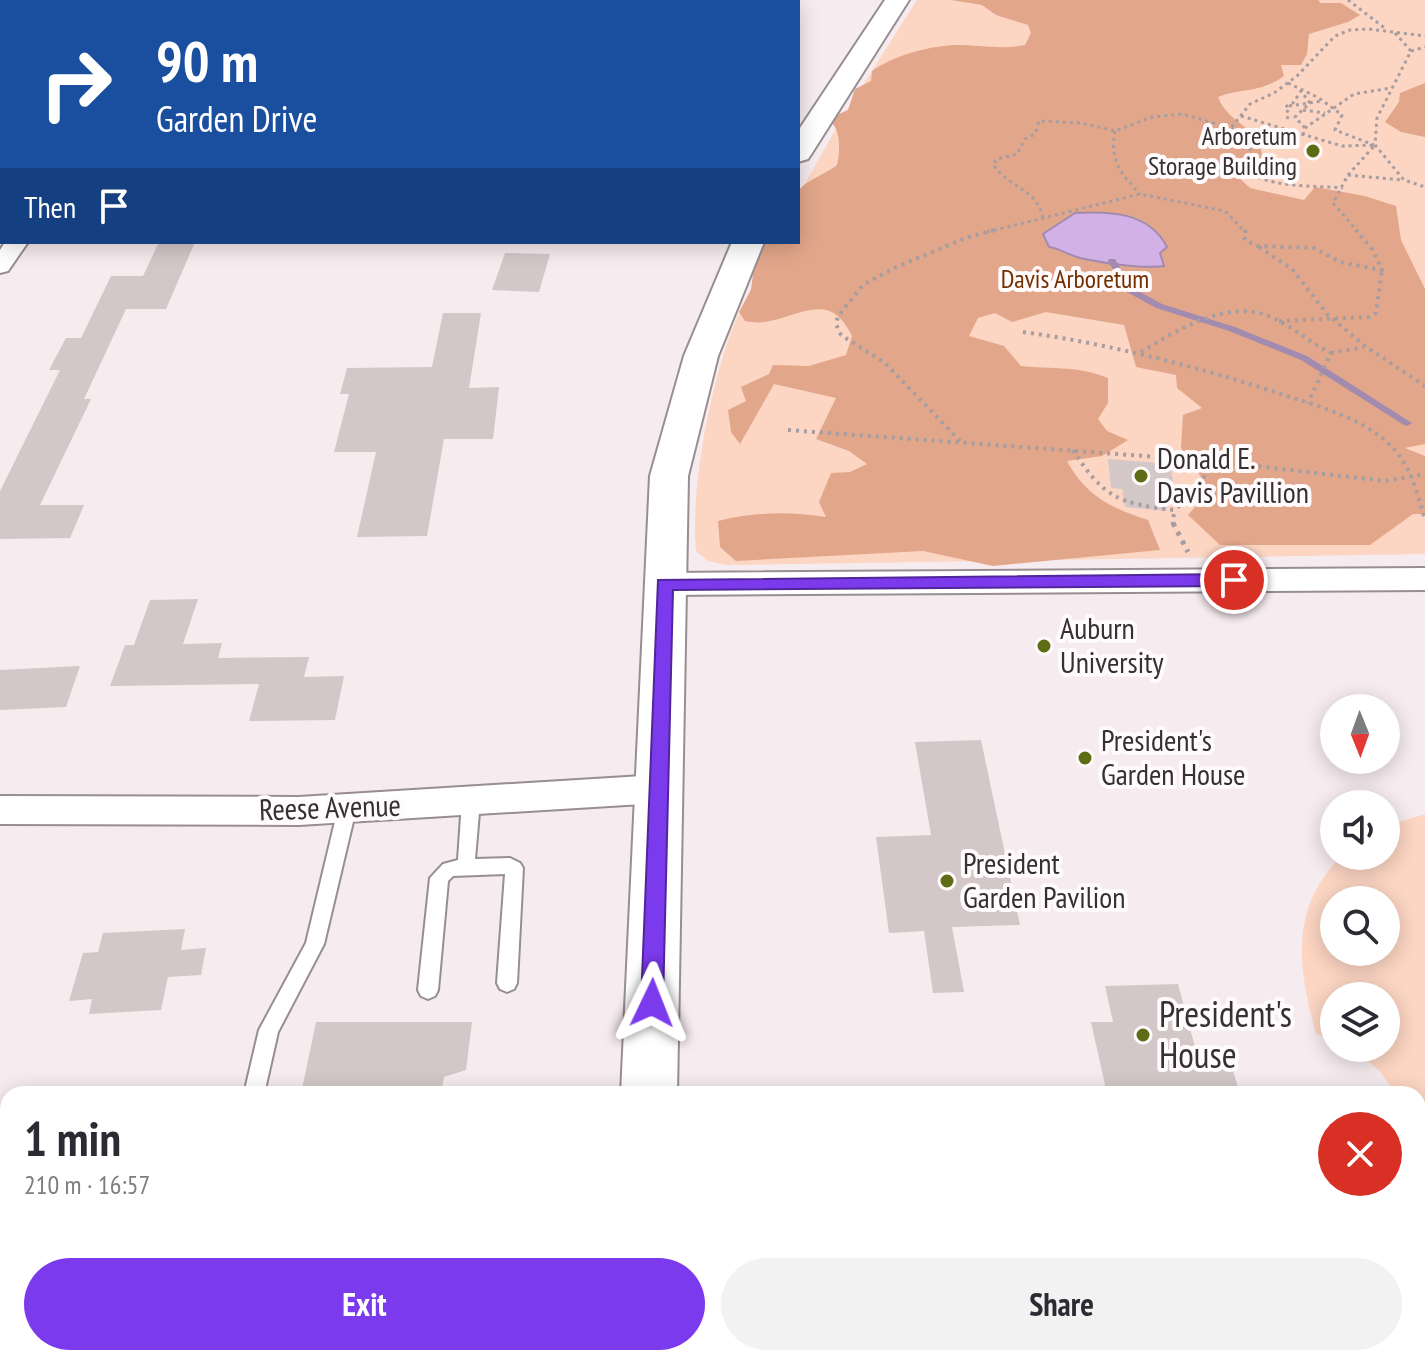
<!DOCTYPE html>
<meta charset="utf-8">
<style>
body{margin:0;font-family:"PT Sans Narrow",sans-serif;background:#f2f2f3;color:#2b2b33;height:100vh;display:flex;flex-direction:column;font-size:30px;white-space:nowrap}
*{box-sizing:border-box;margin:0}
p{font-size:26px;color:#7c7c81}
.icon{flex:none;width:44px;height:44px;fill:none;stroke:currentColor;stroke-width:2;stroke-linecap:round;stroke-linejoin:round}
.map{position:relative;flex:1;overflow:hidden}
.panel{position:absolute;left:0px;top:1086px;width:1426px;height:280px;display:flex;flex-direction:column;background:#fff;border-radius:24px 24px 0 0;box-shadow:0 4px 20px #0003}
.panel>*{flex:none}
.banner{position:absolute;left:0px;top:0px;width:800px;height:244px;box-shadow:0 4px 20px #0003;background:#1a4fa0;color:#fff;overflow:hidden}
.needle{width:52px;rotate:179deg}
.buttons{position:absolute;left:1320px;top:694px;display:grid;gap:16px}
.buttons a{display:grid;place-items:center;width:80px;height:80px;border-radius:50%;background:#fff;box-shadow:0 4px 20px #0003;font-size:40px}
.pin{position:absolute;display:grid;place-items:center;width:68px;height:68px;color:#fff;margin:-34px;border:4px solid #fff;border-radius:50%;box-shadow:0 2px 8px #0007}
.me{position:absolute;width:88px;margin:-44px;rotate:2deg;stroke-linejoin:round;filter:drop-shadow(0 0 6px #0008)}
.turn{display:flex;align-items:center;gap:28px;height:168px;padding:0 24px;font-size:36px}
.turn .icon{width:104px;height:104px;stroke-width:2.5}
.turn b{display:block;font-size:56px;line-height:68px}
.then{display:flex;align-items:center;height:76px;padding:0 24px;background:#0003;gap:16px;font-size:30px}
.round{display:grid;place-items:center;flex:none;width:84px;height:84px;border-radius:42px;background:#f2f2f3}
.headline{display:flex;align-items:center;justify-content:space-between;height:136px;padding:0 24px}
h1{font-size:48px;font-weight:700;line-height:60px}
.button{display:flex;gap:16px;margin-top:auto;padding:16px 24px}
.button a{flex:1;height:92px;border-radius:48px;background:#7c3aed;color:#fff;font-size:32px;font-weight:700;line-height:92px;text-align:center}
.button a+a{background:#f2f2f3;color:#2b2b33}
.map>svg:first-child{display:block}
.green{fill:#fcd5c3;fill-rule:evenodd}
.forest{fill:#e2a78b}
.water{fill:#d2b2e6;stroke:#a38bb0;stroke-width:2}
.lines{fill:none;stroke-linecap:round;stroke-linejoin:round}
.stream{fill:#a38bb0;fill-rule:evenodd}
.building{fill:#d3c8c7}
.service-casing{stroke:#988e91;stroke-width:4}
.minor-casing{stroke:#988e91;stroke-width:4}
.primary-casing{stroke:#988e91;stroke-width:4}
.path-far2{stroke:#a69da0;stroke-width:3;stroke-dasharray:3 4;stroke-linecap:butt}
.path-far1{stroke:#a69da0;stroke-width:4;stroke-dasharray:3 5;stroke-linecap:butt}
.path{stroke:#a69da0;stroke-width:5;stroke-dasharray:4 6;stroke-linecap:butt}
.service{fill:#fff;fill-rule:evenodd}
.minor{fill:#fff;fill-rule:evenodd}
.primary{fill:#fff;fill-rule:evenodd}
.route{fill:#7c3aed;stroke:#51269a;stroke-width:2}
.poi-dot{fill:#5f6c16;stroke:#fffafb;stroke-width:3}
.labels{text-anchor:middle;stroke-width:8;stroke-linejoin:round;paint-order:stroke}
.far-poi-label{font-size:26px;fill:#353031;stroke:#fffafb;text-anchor:end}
.far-park-label{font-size:26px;fill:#732e00;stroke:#fffafb}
.poi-label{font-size:30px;fill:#353031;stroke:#fffafb;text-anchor:start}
.street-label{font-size:30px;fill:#353031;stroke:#fffafb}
.near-poi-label{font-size:36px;fill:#353031;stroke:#fffafb;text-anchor:start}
</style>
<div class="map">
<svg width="1425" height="1366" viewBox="0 0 1425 1366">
<rect width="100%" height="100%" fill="#f6ebee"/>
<path class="green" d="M917 0H1425V554L727 565 708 561 696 551C690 488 711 379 736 320 747 293 762 268 774 242H798V196L842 118Z
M1425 814V1304L1418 1293V1094H1396L1379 1070 1351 1048H1386V996H1334V1039L1316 1034C1298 967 1289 911 1341 856H1386V826ZM1334 900H1386V952H1334Z"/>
<path class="forest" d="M951 0H1318L1321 3H1341L1360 15 1348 22 1309 34 1307 54 1301 65H1281L1284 76C1258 94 1246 87 1218 97 1230 127 1256 121 1264 161L1233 172 1250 188 1304 200 1315 187 1365 196 1396 206 1401 240 1425 289V444L1405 448 1425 456V514H1413L1370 545H1220L1188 515 1210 490 1181 448 1183 415 1202 408 1177 388 1176 375 1136 367 1124 325 1046 312 1012 322 995 313 978 318 969 336 1004 346 1021 366C1051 369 1080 366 1108 378V403L1098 419 1107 431 1128 440 1102 456 1067 461C1086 496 1111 508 1148 520L1160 550 993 566 923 551 736 561 720 547 718 521C754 512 789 511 826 517L819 502 831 473 850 472 867 464 849 451 816 439 836 398 774 384 740 444 731 432 728 410 746 401 741 387 769 374 773 365 809 366 846 355 852 336C830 289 800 317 764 322 759 323 751 322 745 321L739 312 751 290 753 274 747 261 751 242H798V191C804 182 827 173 837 165 840 152 841 132 832 123L839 114 848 110 855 89 871 81 872 71C895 55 929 46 956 45 982 45 999 50 1025 45L1031 33 1028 25 996 15 982 5Z
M1425 83V137L1401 132 1385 122 1399 102 1400 93Z"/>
<path class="water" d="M1075 213C1110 211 1149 212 1167 247L1160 253 1164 266C1140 269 1104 263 1080 258 1069 255 1061 249 1049 247L1043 234Z"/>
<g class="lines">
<path class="stream" d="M1109 259H1115L1131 287 1162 304 1235 327 1307 356 1412 423 1407 426 1404 425 1301 360 1229 331 1156 308 1125 291 1108 261Z"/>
</g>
<path class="building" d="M159 242H195L166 309H126L84 399H91L40 505H84L70 538 0 539V491L60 370H49L66 338H81L111 276H143Z
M505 253 550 254 539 292 492 290Z
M443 313H481L469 388 499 387 493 439H444L427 536 357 537 376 452H334L349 394H340L347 368 432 367Z
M1108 459 1170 464 1175 493 1164 492 1167 511 1125 507 1122 489 1111 488Z
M198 599 183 644 222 643 218 658 309 657 304 677 344 676 335 720 249 721 259 684 110 686 125 645H134L150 600Z
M80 666 66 707 0 710V670Z
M981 740 1020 925 952 927 964 992 933 993 924 931 889 933 876 837 931 835 915 742Z
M185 929 181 950 206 948 201 975 168 977 161 1010 89 1014 92 999 69 1001 83 953 98 952 103 933Z
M1178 984 1195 1047H1226L1240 1094H1107L1091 1022H1113L1105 986Z
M316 1022H472L466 1070 444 1077 441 1094H301Z"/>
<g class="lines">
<defs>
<path id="service" d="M471 794 477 796 480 801 475 859 510 858 520 863 523 868 517 983 514 989 507 992 500 989 497 983 505 874 453 876 448 881 438 990 435 996 428 999 421 996 418 990 430 878 443 864 458 860 462 801 465 796Z
M347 802 353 804 356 809 324 944 278 1032 264 1094H244L259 1030 306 943 338 809 341 804Z"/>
<path id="minor" d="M178 0H196L177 2Z
M5 242H28L8 271 0 273V250Z
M1425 568V590L664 595 653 591 649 584 653 577 664 573Z
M659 775 671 779 676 789 671 799 659 803 299 825 0 824V796L299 797Z"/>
<path id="primary" d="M885 0H909L812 153 808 159 798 162V131Z
M732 242H764L718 356 688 476 677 1094H621L650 476 684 356Z
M612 1358H676V1366H612Z"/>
</defs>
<use href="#service" class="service-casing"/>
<use href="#minor" class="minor-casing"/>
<use href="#primary" class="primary-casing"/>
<path class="path-far2" d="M1348 0 1386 29
M1395 33 1411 51 1377 118 1375 145 1404 180 1425 187
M1411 51 1425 47
M1288 83 1319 98 1342 115 1335 130 1374 145
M1289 106 1322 101
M1303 110 1325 113
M1241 116 1342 146 1374 145
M1287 119 1289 114 1285 107 1293 103 1301 91 1310 103 1295 117 1305 128
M1231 128 1245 139 1251 152 1241 166C1263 189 1313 185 1343 188
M1115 131C1109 160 1121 174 1140 194
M1303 135 1305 128 1354 94 1391 88
M1348 175 1403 180
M1043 218C1037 188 1008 188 993 164L997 159 1017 154 1025 139 1035 134 1039 121 1081 123 1115 131 1152 117 1182 114 1231 128 1250 104 1274 93 1297 76 1335 36 1350 30 1369 29 1425 36
M987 232 1140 194 1225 211 1245 232
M1358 232 1333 203 1348 175 1375 145"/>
<path class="path-far1" d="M1246 230 1243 236 1246 241 1258 246 1314 248 1340 262 1382 270 1372 249 1356 230
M1259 247 1292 269 1328 315 1365 346 1425 386
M1279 321 1369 317 1376 313 1382 270
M1023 332C1110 344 1194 366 1278 393 1316 406 1358 416 1388 443 1411 464 1416 491 1425 519
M1141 352C1177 330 1228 298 1271 317 1292 326 1310 343 1331 353L1308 403
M1331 353 1364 347
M788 430 1213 461 1385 481 1425 474
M960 441 885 363 841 335 836 324 838 316 863 285 894 268 968 237 995 230
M1073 450C1103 497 1119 504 1174 510L1194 494 1213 461
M1173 525 1174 510"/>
<path class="path" d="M1173 523 1188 552"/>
<use href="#service" class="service"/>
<use href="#minor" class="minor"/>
<use href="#primary" class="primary"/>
</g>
<path class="route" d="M1234 574 1242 580 1234 586 673 590 663 1003 660 1010 652 1013 644 1010 641 1003 658 580Z"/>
<g class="poi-dot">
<circle cx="1313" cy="151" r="8"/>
<circle cx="1141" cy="476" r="8"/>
<circle cx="1044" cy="646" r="8"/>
<circle cx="1085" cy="758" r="8"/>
<circle cx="947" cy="881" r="8"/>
<circle cx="1143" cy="1035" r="8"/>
</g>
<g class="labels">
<g class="far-poi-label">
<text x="1297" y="145">Arboretum<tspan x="1297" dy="30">Storage Building</tspan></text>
</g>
<g class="far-park-label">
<text x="1075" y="288">Davis Arboretum</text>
</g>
<g class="poi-label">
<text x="1157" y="469">Donald E.<tspan x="1157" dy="34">Davis Pavillion</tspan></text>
<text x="1060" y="639">Auburn<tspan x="1060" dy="34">University</tspan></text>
<text x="1101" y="751">President's<tspan x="1101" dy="34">Garden House</tspan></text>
<text x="963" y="874">President<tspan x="963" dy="34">Garden Pavilion</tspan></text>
</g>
<g class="street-label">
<text transform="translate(330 808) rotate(-2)" y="10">Reese Avenue</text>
</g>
<g class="near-poi-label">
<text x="1159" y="1027">President's<tspan x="1159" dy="41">House</tspan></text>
</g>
</g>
</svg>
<div class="buttons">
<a><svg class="needle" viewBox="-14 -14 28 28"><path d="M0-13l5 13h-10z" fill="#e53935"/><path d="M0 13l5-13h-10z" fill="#7c7c81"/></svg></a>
<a><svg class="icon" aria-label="sound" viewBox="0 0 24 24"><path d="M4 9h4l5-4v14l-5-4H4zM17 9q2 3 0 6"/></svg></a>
<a><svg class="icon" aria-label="search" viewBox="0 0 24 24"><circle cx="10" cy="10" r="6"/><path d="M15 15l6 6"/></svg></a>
<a><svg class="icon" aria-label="layers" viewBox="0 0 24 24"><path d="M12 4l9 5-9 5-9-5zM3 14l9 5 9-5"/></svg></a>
</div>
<div class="pin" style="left:1234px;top:580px;background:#d93025"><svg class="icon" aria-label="arrive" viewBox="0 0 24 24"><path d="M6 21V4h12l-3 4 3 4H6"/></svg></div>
<svg class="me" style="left:652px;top:1003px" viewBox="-20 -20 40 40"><path d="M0-17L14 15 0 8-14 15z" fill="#7c3aed" stroke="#fff" stroke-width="4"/></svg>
<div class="banner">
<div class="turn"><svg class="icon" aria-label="right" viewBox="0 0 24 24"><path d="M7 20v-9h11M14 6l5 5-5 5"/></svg><div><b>90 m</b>Garden Drive</div></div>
<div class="then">Then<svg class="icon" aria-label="arrive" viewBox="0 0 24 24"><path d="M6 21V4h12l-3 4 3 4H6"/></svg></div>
</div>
<section class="panel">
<div class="headline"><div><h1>1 min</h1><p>210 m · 16:57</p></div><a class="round" style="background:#d93025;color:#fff"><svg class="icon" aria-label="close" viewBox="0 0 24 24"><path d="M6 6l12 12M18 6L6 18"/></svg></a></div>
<div class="button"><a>Exit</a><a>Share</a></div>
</section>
</div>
